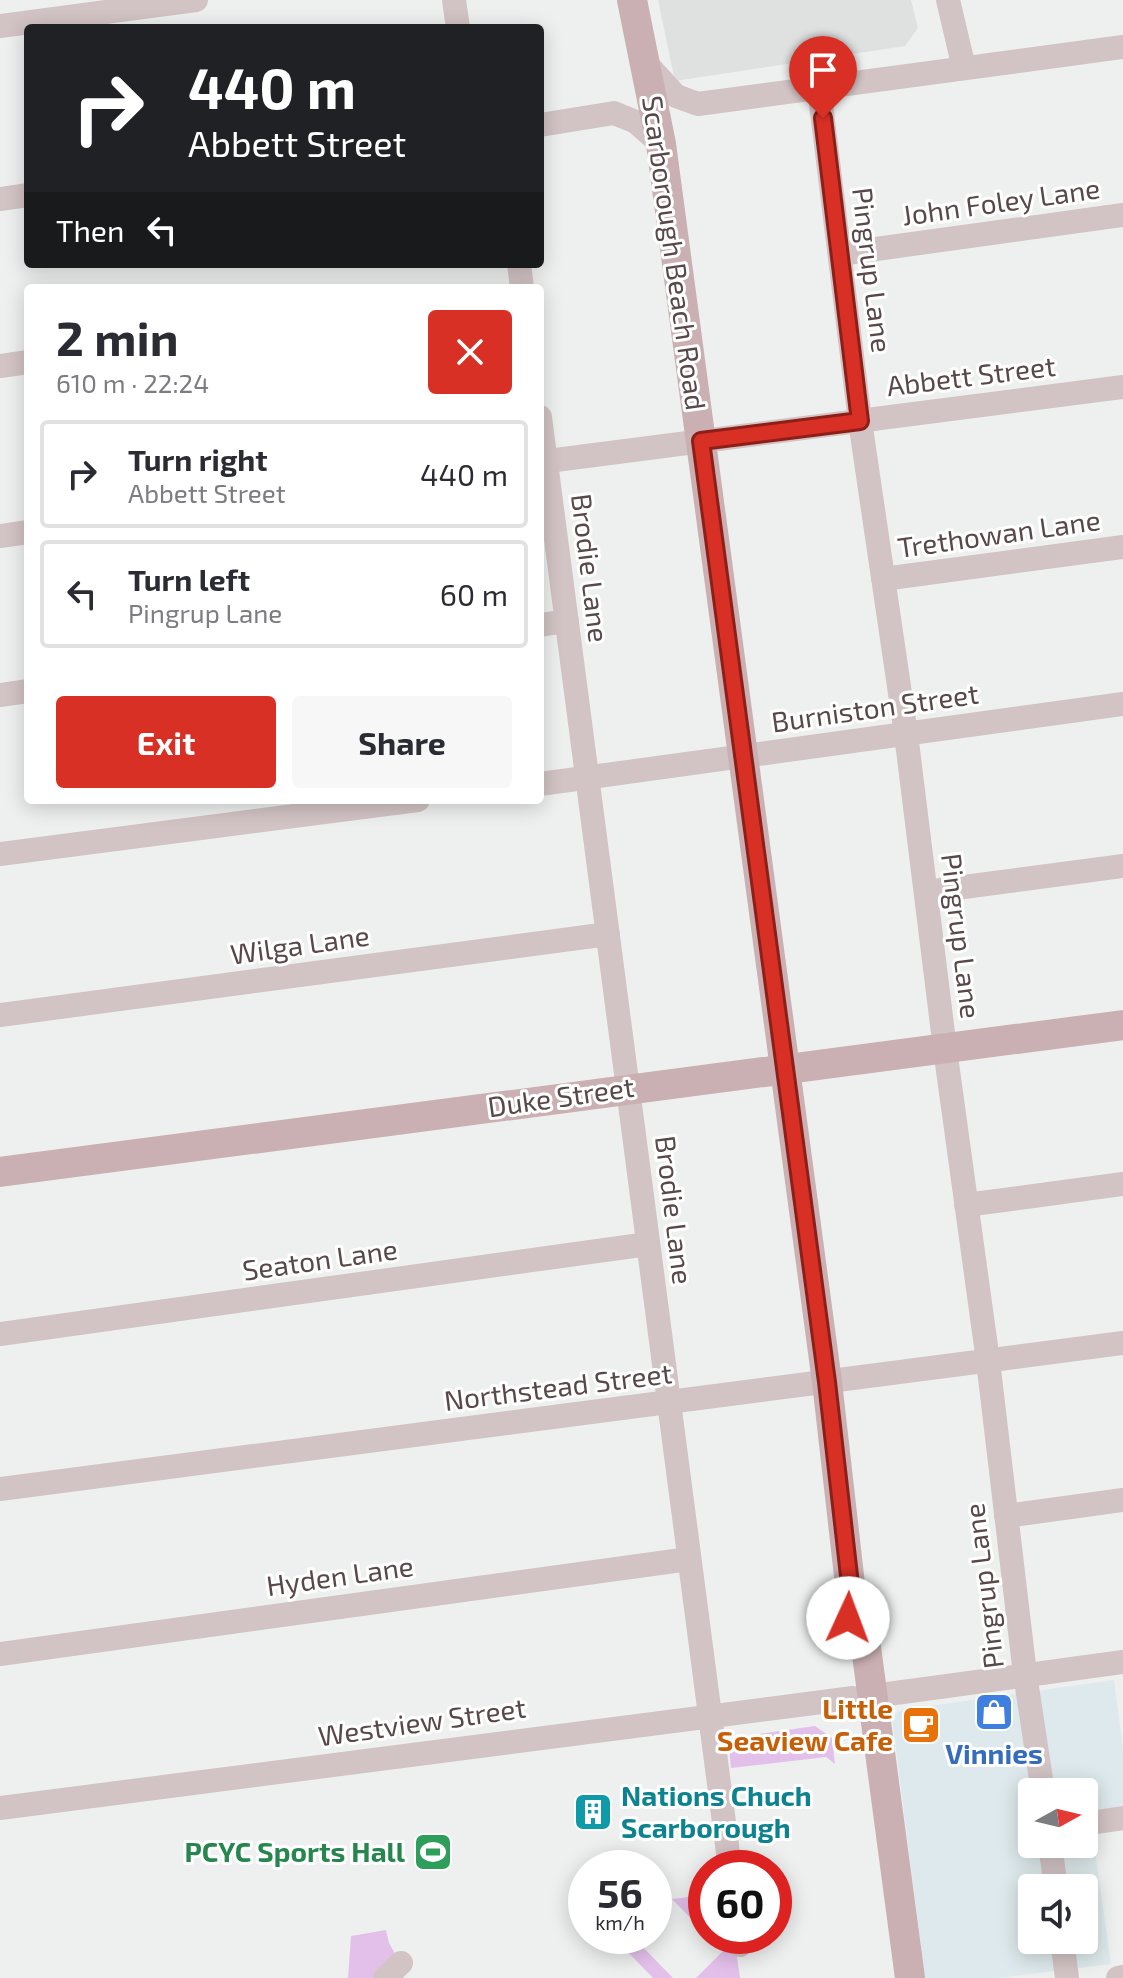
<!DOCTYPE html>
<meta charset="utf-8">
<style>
body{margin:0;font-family:"Exo 2",sans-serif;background:#f7f7f7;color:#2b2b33;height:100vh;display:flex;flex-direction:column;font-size:30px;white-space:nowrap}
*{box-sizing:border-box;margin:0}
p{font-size:26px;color:#7c7c81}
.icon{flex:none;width:44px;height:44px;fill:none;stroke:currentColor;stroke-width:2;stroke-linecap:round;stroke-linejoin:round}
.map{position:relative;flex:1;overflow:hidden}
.details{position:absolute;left:24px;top:284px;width:520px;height:520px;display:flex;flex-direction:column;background:#fff;border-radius:8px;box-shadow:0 4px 20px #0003}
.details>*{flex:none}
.banner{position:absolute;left:24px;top:24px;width:520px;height:244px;border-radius:8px;box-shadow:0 4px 20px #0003;background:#202124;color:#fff;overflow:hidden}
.needle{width:52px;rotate:82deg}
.buttons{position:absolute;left:1018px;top:1778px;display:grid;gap:16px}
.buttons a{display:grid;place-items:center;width:80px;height:80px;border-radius:8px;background:#fff;box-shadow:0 4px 20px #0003;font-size:40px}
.speed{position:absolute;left:568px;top:1850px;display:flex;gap:16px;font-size:40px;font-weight:700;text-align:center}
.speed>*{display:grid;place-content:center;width:104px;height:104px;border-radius:50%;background:#fff;box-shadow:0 4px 20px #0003;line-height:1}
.speed small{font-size:20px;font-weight:400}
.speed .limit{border:12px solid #d22;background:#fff;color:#111}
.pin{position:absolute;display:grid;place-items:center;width:68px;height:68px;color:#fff;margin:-82px -34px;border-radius:50% 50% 50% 0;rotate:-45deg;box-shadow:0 0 8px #0007}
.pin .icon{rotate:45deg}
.me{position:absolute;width:88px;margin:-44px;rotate:2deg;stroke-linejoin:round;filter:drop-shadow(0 0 6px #0008)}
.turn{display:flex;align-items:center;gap:28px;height:168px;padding:0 32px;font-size:36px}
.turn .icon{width:104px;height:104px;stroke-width:2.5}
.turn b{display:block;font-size:56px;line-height:68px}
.then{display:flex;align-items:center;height:76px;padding:0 32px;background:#0003;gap:16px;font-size:30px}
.round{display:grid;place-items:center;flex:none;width:84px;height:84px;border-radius:8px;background:#f7f7f7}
.summary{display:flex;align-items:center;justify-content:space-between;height:136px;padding:0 32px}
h1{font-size:48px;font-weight:700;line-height:60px}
.cta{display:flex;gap:16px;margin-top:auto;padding:16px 32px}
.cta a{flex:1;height:92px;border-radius:8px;background:#d93025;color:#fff;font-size:32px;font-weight:700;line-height:92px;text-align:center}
.cta a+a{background:#f7f7f7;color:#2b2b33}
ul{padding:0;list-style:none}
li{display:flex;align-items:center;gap:24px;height:108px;margin:0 16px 12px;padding:0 16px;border:4px solid #e1e1e2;border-radius:8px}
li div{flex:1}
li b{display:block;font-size:30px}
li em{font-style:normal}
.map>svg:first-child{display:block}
.commercial{fill:#dde9ec;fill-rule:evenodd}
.education{fill:#dfe1e0}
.green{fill:#e3c0ea}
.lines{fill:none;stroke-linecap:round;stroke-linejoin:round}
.minor{stroke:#d2c3c4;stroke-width:24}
.major{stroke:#cab0b2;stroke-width:30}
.route-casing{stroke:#8d1f18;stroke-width:20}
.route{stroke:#d93025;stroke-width:14}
.labels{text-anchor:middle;stroke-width:6;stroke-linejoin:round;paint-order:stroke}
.street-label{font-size:28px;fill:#594849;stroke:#fff}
.food-label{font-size:28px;font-weight:bold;fill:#c56008;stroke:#fff;text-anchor:end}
.shop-label{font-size:28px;font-weight:bold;fill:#366cbe;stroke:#fff}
.culture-label{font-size:28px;font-weight:bold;fill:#0d838f;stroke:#fff;text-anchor:start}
.leisure-label{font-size:28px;font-weight:bold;fill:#27864d;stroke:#fff;text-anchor:end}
</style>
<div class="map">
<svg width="1123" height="1978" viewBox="0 0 1123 1978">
<rect width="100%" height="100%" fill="#eef0ef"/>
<path class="commercial" d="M1114 1680 1123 1749V1811L1090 1816 1111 1964 997 1978H925L892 1717 901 1710ZM1032 1792H1084V1844H1032ZM1032 1888H1084V1940H1032Z"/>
<path class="education" d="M658 0H911L918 28 905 46 675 81Z"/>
<path class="green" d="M815 1726 832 1738 835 1764 826 1757 731 1768 729 1748 731 1738Z
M706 1895V1934L672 1899Z
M386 1930 389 1943 397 1957 376 1978H348L351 1936Z
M628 1936H632L673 1978H653L620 1944Z
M708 1936H734L740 1978H696L723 1951Z"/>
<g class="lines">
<path class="minor" d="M454 0 458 28
M948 0 964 68
M0 26 196 0
M644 61 676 96 698 104 1123 47
M819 88 860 421 906 734 945 1049 988 1361 1025 1674 1043 1792
M540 125 614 113 636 122 661 144
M0 199 28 195
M840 254 1123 215
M519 264 522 288
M0 366 28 362
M540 417 730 1868
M540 462 1123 387
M0 536 28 532
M883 579 1123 547
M540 625 567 621
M0 695 28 691
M540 784 1123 704
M0 854 418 800
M926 892 1123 866
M0 1015 608 934
M966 1205 1123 1184
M0 1334 648 1244
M0 1489 1123 1343
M1006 1516 1123 1500
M0 1654 689 1559
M873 1696 1123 1662
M0 1808 853 1698
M1084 1824 1123 1818
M1050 1844 1056 1888
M739 1936 740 1945
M1062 1940 1067 1978
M385 1978 401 1963
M1118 1978 1123 1977"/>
<path class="major" d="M632 0 661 144 827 1382 852 1602 864 1632 910 1978
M0 1172 1123 1025"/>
</g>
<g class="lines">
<defs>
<path id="route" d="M823 118 860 421 701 441 827 1382 852 1602 848 1618"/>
</defs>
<use href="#route" class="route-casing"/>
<use href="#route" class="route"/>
</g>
<defs>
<symbol id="shop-square" viewBox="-11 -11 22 22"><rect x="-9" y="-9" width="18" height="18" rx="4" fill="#3f7fe0" stroke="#fff"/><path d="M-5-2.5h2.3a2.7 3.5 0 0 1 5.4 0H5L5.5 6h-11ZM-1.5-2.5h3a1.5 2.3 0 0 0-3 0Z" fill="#fff"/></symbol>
<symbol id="cafe-square" viewBox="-11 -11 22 22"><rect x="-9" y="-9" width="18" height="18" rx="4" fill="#e8710a" stroke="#fff"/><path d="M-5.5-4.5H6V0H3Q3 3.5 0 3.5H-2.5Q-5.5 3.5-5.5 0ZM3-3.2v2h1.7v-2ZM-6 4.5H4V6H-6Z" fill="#fff"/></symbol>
<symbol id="building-square" viewBox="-11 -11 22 22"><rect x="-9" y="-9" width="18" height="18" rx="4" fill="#0f9aa8" stroke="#fff"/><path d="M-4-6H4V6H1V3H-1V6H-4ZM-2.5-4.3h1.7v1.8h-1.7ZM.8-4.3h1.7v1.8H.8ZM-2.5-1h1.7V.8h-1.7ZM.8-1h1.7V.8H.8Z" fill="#fff"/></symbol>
<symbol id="stadium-square" viewBox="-11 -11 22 22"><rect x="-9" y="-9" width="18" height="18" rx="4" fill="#2e9e5b" stroke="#fff"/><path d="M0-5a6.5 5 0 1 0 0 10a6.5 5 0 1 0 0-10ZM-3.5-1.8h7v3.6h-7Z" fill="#fff"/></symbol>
</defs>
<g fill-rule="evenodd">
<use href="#shop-square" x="972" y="1690" width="44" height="44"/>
<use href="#cafe-square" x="899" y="1703" width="44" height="44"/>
<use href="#building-square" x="571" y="1790" width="44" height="44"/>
<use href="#stadium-square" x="411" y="1830" width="44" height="44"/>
</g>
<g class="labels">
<g class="street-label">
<text transform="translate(1001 202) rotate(-8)" y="10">John Foley Lane</text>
<text transform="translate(674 253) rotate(82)" y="10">Scarborough Beach Road</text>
<text transform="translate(872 270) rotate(83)" y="10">Pingrup Lane</text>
<text transform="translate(971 376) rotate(-7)" y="10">Abbett Street</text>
<text transform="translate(999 534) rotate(-8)" y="10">Trethowan Lane</text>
<text transform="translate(590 568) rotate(83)" y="10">Brodie Lane</text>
<text transform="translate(875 708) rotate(-8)" y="10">Burniston Street</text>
<text transform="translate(961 936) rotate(83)" y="10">Pingrup Lane</text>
<text transform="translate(300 945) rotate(-8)" y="10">Wilga Lane</text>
<text transform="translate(561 1097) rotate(-8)" y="10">Duke Street</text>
<text transform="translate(674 1210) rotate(83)" y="10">Brodie Lane</text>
<text transform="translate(320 1260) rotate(-8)" y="10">Seaton Lane</text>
<text transform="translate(558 1387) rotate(-7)" y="10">Northstead Street</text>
<text transform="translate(340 1576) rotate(-8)" y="10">Hyden Lane</text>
<text transform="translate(984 1586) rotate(-97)" y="10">Pingrup Lane</text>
<text transform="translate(422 1722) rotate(-8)" y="10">Westview Street</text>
</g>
<g class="food-label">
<text x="893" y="1719">Little<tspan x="893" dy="32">Seaview Cafe</tspan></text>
</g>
<g class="shop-label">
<text x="994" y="1764">Vinnies</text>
</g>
<g class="culture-label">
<text x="621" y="1806">Nations Chuch<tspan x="621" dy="32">Scarborough</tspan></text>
</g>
<g class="leisure-label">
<text x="405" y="1862">PCYC Sports Hall</text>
</g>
</g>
</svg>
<div class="buttons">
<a><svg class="needle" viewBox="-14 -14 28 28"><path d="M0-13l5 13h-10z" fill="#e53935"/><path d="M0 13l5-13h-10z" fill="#7c7c81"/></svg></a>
<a><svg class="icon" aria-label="sound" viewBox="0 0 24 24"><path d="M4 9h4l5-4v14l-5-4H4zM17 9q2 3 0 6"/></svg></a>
</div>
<div class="speed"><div>56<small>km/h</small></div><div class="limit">60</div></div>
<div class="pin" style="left:823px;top:118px;background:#d93025"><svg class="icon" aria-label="arrive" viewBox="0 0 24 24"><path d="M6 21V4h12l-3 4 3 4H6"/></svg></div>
<svg class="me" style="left:848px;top:1618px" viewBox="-20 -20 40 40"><circle r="19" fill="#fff"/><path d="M0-13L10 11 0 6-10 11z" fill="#d93025"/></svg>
<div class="banner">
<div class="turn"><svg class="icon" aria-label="right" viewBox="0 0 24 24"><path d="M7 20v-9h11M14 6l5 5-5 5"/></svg><div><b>440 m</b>Abbett Street</div></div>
<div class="then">Then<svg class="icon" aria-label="left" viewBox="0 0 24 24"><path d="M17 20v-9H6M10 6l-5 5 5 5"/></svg></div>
</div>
<section class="details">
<div class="summary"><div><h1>2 min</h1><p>610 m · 22:24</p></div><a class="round" style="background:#d93025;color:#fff"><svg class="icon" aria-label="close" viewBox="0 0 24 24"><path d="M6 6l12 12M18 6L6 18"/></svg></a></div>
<ul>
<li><svg class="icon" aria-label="right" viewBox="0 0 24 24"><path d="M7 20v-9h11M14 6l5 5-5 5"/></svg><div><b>Turn right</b><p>Abbett Street</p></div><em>440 m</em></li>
<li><svg class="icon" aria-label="left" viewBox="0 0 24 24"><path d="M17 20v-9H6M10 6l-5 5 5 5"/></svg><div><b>Turn left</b><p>Pingrup Lane</p></div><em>60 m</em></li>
</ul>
<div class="cta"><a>Exit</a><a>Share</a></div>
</section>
</div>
